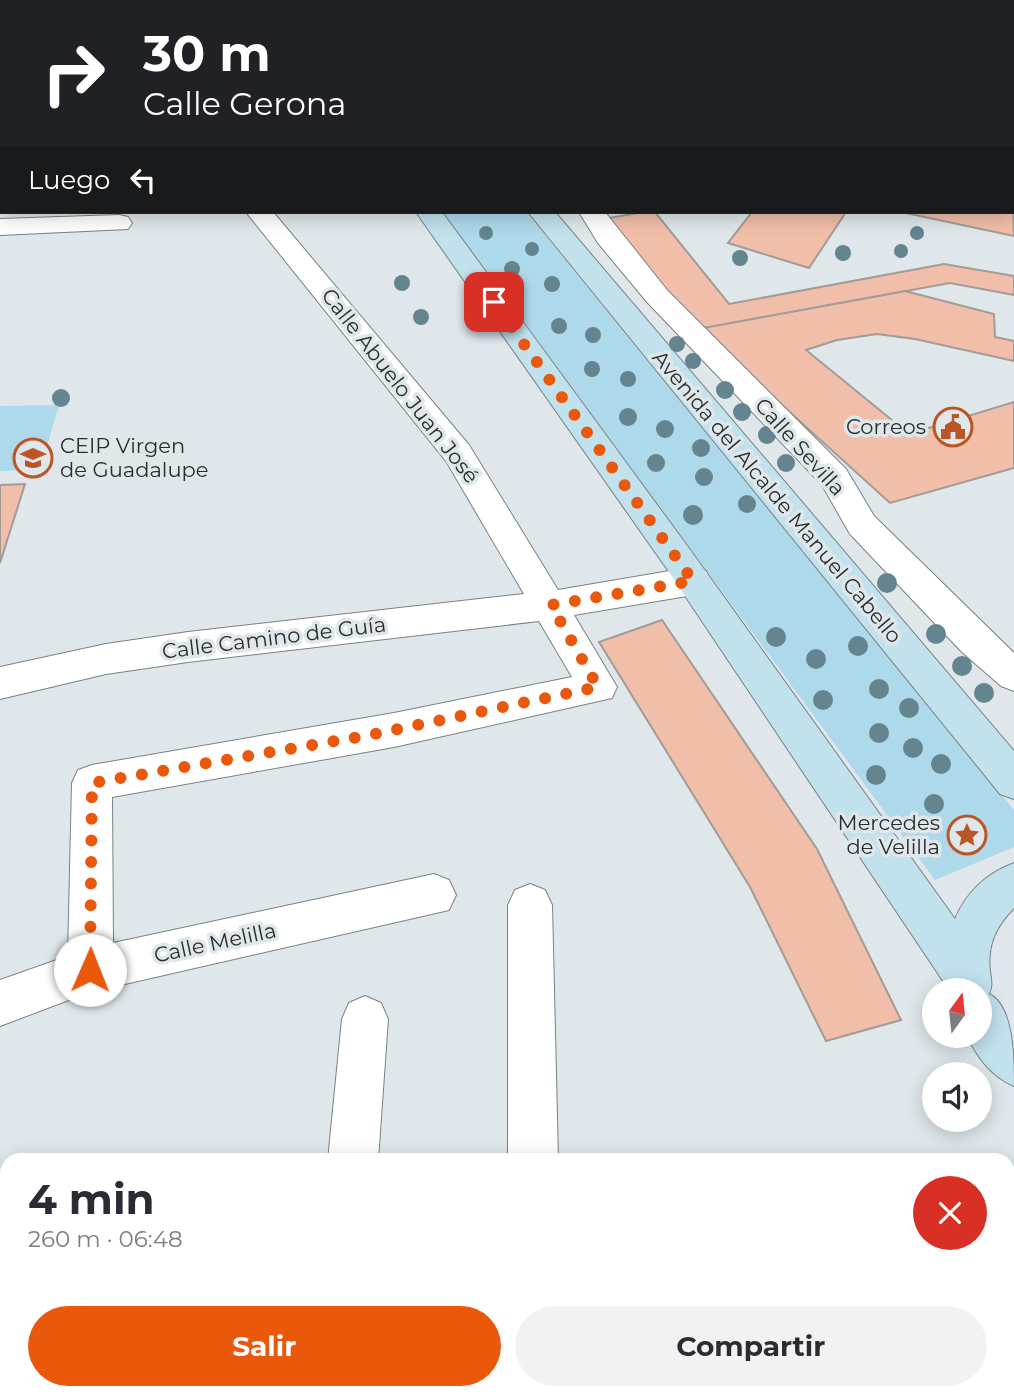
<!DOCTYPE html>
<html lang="es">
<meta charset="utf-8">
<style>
body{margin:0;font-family:Montserrat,sans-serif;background:#f2f2f3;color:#2b2b33;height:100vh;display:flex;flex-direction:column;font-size:26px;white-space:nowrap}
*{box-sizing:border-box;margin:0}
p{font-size:23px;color:#7c7c81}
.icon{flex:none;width:38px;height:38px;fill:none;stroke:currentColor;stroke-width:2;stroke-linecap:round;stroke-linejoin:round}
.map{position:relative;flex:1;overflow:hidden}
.panel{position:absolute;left:0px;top:1153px;width:1015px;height:247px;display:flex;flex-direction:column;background:#fff;border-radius:21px 21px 0 0;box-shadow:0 4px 18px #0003}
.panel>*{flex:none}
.top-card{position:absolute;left:0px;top:0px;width:1015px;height:214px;box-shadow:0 4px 18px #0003;background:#202124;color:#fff;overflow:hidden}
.needle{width:46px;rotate:15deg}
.tools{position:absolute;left:922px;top:978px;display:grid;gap:14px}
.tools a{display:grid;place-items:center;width:70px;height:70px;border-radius:50%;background:#fff;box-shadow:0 4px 18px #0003;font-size:35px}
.pin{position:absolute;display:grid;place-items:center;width:60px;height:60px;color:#fff;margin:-30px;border-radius:14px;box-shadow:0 4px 10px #0006}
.me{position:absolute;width:77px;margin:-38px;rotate:1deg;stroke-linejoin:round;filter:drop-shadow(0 0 5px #0008)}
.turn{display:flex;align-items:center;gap:24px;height:147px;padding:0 28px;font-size:32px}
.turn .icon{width:91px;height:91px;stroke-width:2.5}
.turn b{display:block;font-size:49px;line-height:60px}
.then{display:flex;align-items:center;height:66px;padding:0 28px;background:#0003;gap:14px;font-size:26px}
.round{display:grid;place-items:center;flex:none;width:74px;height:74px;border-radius:37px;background:#f2f2f3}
.head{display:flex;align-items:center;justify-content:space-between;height:119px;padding:0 28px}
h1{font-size:42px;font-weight:700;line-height:52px}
.button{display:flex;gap:14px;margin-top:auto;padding:14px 28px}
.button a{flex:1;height:80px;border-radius:42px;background:#ea580c;color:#fff;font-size:28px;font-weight:700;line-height:80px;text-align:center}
.button a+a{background:#f2f2f3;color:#2b2b33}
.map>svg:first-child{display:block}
.green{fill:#aed9eb}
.building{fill:#f1bea9;stroke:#a29b97;stroke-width:2}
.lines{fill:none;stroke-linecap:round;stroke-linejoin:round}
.street-casing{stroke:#7a8185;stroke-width:2}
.secondary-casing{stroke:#7a8185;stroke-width:2}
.street{fill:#fff;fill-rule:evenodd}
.secondary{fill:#c1e1ed;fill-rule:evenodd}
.tree{fill:#64848f}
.route{stroke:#ea580c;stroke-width:12;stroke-dasharray:0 21.6}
.labels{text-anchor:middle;stroke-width:7;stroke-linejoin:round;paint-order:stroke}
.street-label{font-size:21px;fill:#2a2d2e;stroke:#dfe7eb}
.poi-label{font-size:21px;fill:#2a2d2e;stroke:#dfe7eb;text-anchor:end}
</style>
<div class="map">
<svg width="1014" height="1399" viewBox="0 0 1014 1399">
<rect width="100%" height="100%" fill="#dfe7eb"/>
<path class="green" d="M442 212H526L1014 810V847L935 880Z
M59 405 40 470 0 471V406Z"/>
<path class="building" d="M775 0H850L853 2H784Z
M1013 205 1014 236 901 212H1013Z
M643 212H655L729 304 944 264 1014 276V295L950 283 698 329 604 219Z
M752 212H846L809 268 728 243Z
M905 291 994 314 995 337 1014 341V361L915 339 877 334 837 340 806 350 909 434 1014 402V468L890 503 698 329Z
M25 484 0 563V485Z
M662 620 817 849 901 1020 826 1041 750 887 599 642Z
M1008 1297H1014V1399H960L959 1393H1008Z"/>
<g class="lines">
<defs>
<path id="street" d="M0 0 10 2H2V11Z
M91 0H111V2H91Z
M416 0H436L415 2Z
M583 0H633L582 2Z
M725 0H759L760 2H726Z
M884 0H911L883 2Z
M0 86H2V100H0Z
M0 154H2V170H0Z
M246 212H273L469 445 558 590 693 567 706 571 711 581 706 591 693 595 574 615 617 687 612 698 394 747 112 797 113 943 434 874 449 880 456 895 449 910 90 992 0 1026V980L68 956 72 783 78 770 92 765 394 713 572 677 539 621 188 662 106 674 0 699V667L106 644 188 632 524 594 446 461Z
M579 212H605L667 290 846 469 874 516 1014 653V691L1001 686 962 652 850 534 822 485 647 302 598 243Z
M119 215 128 217 132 223 128 229 0 235V219Z
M530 884 545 890 552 905 558 1160H508V905L515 890Z
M365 996 381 1003 388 1019 378 1160H328L342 1019 349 1003Z
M0 1175H7V1227H0Z
M308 1393H364L363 1399H307Z
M507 1393H563V1399H507Z
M823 1393H879L880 1399H824Z"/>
<path id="secondary" d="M279 0H307V1L280 2Z
M372 0H395L371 2Z
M416 212H442L691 551 955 919C967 891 986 874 1014 863V908C996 926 987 945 990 971 991 980 993 985 989 994 1014 1006 1014 1059 1014 1086 991 1076 978 1058 967 1036H980V990H949L667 569Z
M528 212H555L1014 751V799L1000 794Z"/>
</defs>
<use href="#street" class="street-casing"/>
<use href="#secondary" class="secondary-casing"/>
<use href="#street" class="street"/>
<use href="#secondary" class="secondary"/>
</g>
<g class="tree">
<circle cx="486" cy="233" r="7"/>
<circle cx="917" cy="233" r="7"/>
<circle cx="532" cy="249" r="7"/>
<circle cx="901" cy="251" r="7"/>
<circle cx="843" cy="253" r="8"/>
<circle cx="740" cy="258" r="8"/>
<circle cx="512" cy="269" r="8"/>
<circle cx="402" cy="283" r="8"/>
<circle cx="552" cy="284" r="8"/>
<circle cx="421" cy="317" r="8"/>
<circle cx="559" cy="326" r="8"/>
<circle cx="593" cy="335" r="8"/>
<circle cx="677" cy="344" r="8"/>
<circle cx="693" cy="361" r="8"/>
<circle cx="592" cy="369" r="8"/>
<circle cx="628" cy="379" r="8"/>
<circle cx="725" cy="390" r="9"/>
<circle cx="61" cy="398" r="9"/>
<circle cx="742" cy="412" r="9"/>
<circle cx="628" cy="417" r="9"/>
<circle cx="665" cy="429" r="9"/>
<circle cx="767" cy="435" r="9"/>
<circle cx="701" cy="448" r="9"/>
<circle cx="656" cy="463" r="9"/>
<circle cx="786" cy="463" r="9"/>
<circle cx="704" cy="477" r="9"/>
<circle cx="747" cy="504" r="9"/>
<circle cx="693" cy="515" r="10"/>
<circle cx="887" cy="583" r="10"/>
<circle cx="936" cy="634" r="10"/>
<circle cx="776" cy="637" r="10"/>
<circle cx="858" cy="646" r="10"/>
<circle cx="816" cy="659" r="10"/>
<circle cx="962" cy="666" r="10"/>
<circle cx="879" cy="689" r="10"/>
<circle cx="984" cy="693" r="10"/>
<circle cx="823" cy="700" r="10"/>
<circle cx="909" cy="708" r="10"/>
<circle cx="879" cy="733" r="10"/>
<circle cx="913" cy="748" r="10"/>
<circle cx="941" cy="764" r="10"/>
<circle cx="876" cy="775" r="10"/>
<circle cx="934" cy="804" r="10"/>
</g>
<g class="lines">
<path class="route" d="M90 970 92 783 370 735 598 687 551 605 693 581 494 302"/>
</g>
<defs>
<symbol id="civic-ring" viewBox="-11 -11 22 22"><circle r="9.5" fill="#dfe7eb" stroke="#ba5525" stroke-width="1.5"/><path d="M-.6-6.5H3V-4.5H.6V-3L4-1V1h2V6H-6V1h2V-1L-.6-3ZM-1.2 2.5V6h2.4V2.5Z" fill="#ba5525"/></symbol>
<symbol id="school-ring" viewBox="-11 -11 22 22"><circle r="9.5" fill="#dfe7eb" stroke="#ba5525" stroke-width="1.5"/><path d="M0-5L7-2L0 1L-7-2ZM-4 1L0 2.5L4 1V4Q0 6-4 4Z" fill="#ba5525"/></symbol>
<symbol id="sight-ring" viewBox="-11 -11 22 22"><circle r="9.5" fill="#dfe7eb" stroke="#ba5525" stroke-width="1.5"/><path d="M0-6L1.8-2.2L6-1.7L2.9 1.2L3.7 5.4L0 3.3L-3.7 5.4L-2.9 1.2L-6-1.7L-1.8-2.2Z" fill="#ba5525"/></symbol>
</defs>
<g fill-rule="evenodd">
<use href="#civic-ring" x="931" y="405" width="44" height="44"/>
<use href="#school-ring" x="11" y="436" width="44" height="44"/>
<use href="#sight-ring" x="945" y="813" width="44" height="44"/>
</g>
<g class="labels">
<g class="street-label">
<text transform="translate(400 386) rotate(52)" y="7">Calle Abuelo Juan José</text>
<text transform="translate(800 447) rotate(48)" y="7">Calle Sevilla</text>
<text transform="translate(777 497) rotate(50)" y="7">Avenida del Alcalde Manuel Cabello</text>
<text transform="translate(274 638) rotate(-7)" y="7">Calle Camino de Guía</text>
<text transform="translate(215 943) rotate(-12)" y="7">Calle Melilla</text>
</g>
<g class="poi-label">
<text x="926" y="434">Correos</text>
<text x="60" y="453" text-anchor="start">CEIP Virgen<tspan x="60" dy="24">de Guadalupe</tspan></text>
<text x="940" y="830">Mercedes<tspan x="940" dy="24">de Velilla</tspan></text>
</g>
</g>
</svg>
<div class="tools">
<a><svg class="needle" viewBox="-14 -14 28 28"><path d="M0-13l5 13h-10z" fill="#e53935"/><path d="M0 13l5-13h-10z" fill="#7c7c81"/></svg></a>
<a><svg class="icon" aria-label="sound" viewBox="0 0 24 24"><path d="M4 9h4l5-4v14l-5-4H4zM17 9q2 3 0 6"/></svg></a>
</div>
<div class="pin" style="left:494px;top:302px;background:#d93025"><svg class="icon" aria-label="arrive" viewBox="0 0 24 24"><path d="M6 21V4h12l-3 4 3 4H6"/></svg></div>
<svg class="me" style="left:90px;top:970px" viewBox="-20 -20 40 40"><circle r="19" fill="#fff"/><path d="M0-13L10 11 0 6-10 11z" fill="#ea580c"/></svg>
<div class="top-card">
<div class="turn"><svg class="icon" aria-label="right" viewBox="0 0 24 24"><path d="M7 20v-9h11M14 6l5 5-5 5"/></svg><div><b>30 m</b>Calle Gerona</div></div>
<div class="then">Luego<svg class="icon" aria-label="left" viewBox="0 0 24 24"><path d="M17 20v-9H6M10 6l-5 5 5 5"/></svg></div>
</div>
<section class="panel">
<div class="head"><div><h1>4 min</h1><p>260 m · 06:48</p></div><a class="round" style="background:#d93025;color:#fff"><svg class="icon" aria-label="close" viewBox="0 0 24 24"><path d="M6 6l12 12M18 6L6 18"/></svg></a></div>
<div class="button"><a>Salir</a><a>Compartir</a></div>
</section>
</div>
